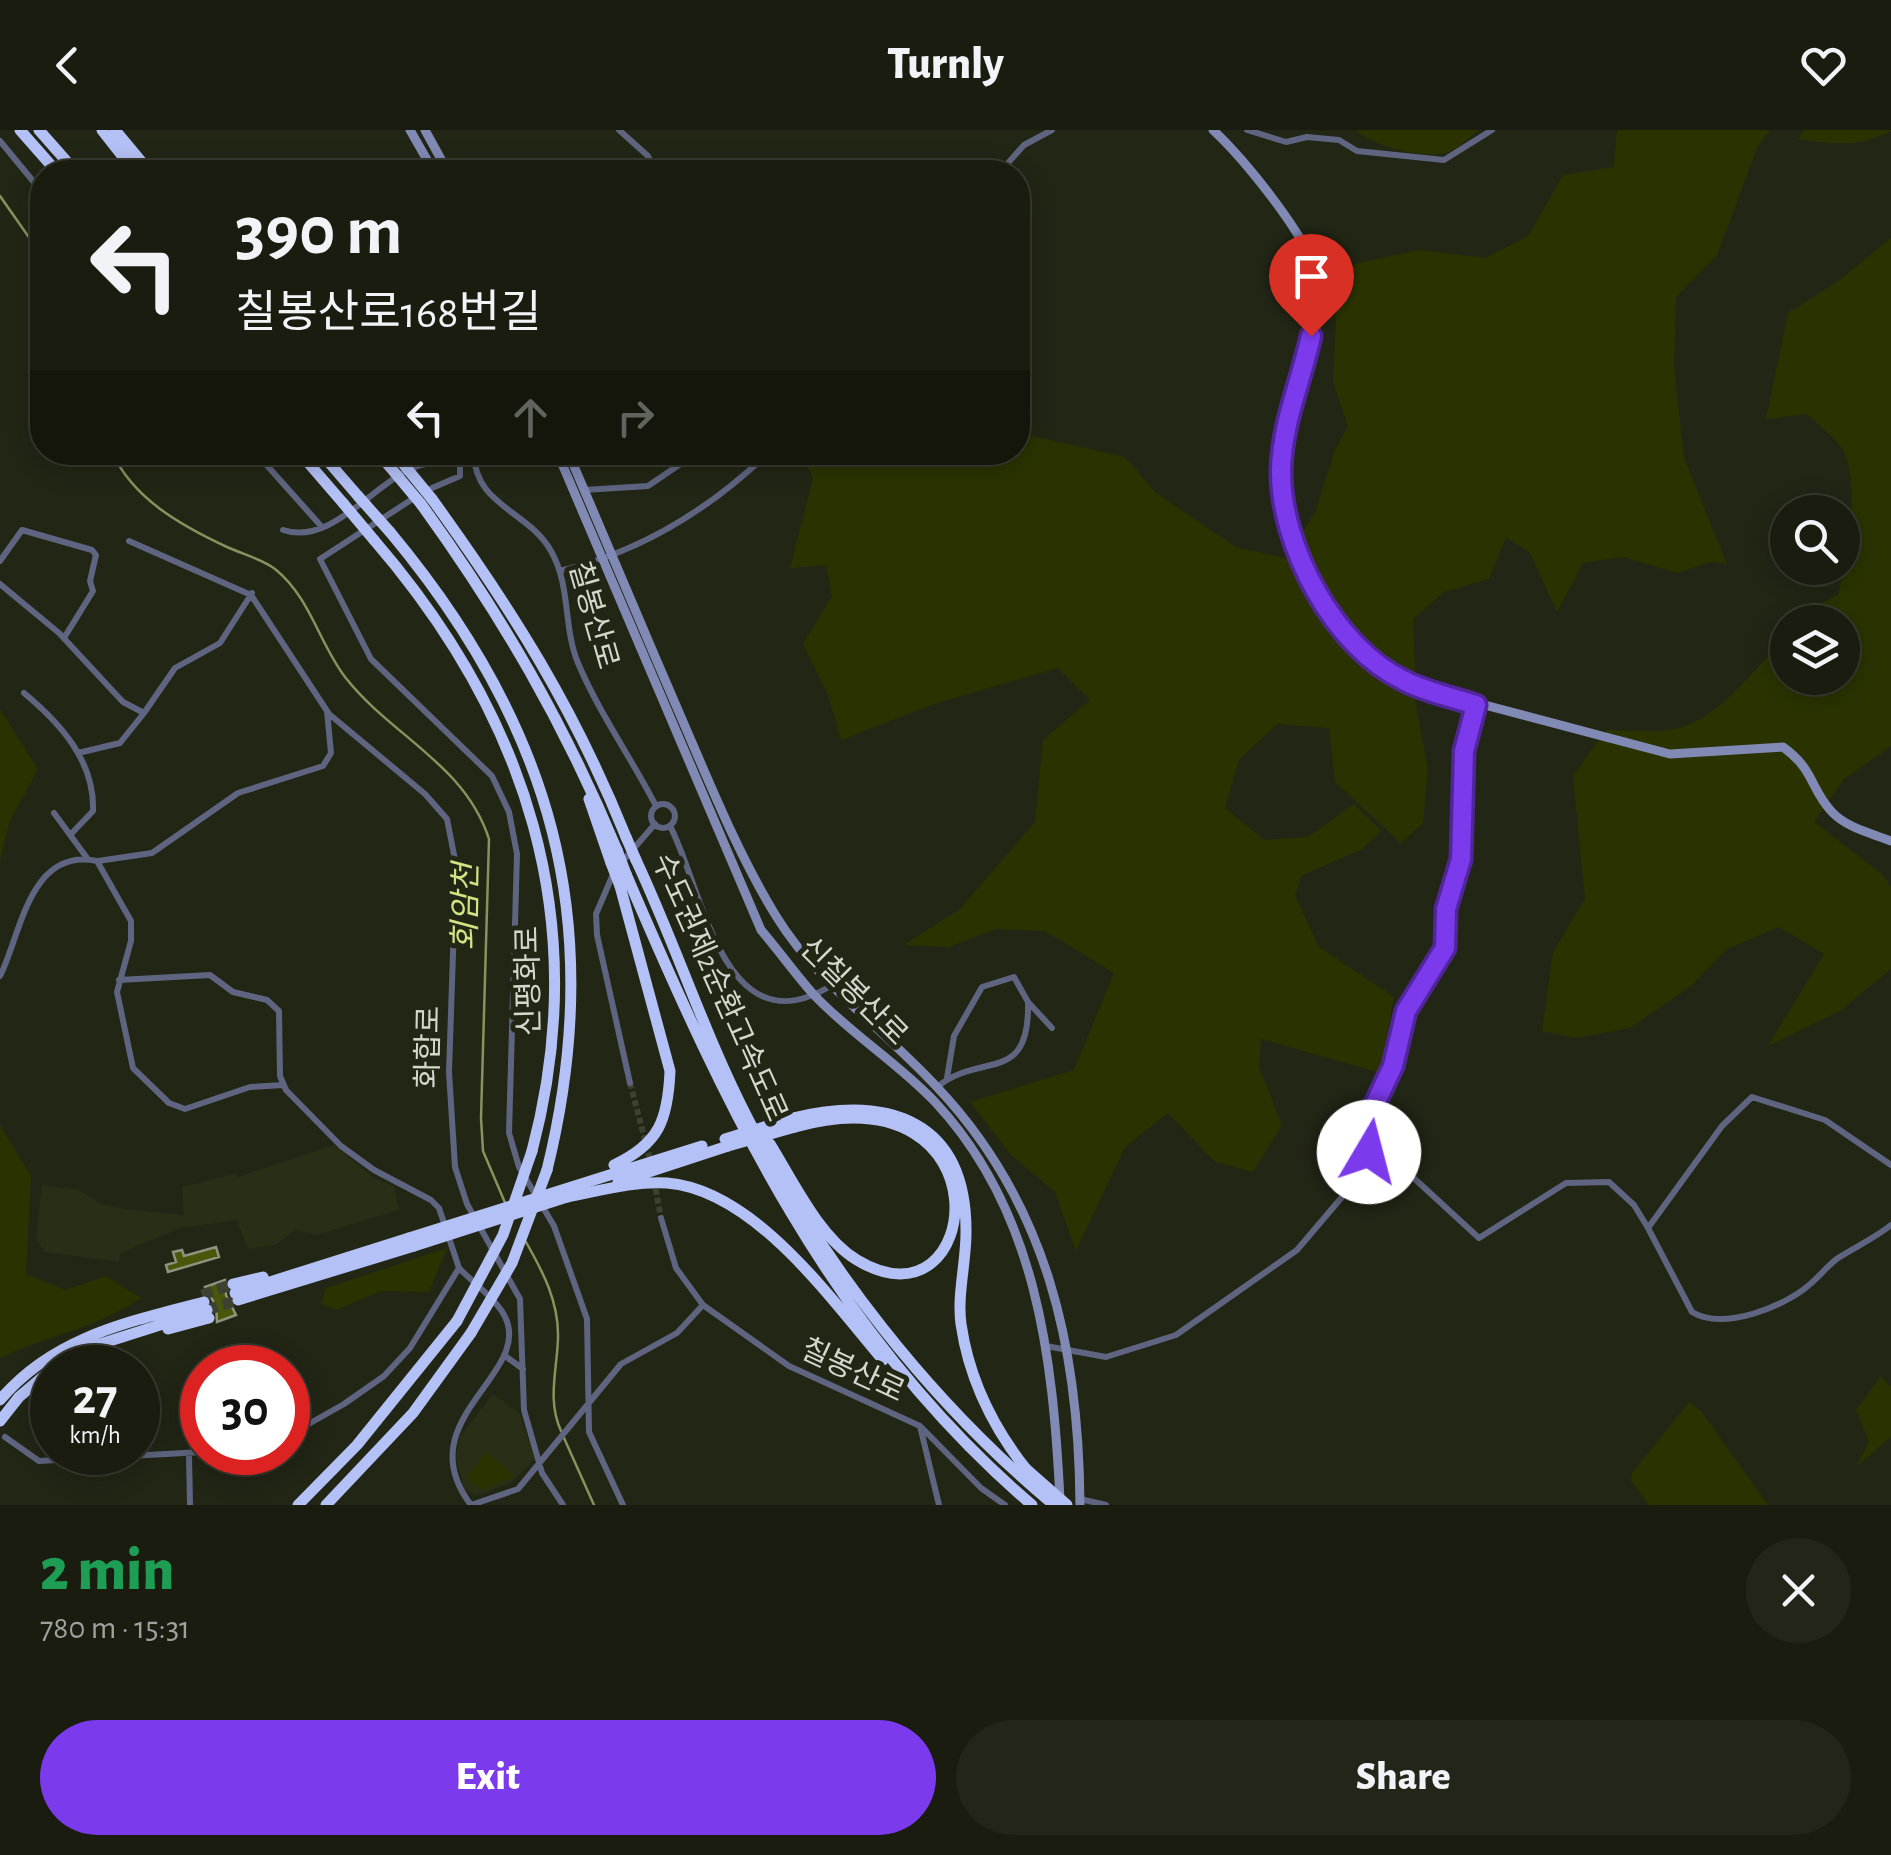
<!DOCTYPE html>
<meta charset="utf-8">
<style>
body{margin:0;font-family:"Alegreya Sans","Noto Sans KR",sans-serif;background:#232519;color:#f1f3f6;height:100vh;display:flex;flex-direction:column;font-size:38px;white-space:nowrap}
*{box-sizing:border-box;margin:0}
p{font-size:32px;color:#9fa19f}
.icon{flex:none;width:55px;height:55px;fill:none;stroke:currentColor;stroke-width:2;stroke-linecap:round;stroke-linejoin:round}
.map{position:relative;height:1375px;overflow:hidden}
.drawer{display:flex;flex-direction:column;background:#1a1c10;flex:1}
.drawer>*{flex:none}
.guide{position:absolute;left:30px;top:30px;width:1000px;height:305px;border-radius:40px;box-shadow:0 5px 25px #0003,0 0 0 2px #383a30;background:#1a1c10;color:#f1f3f6;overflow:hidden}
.controls{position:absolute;left:1770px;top:365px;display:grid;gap:20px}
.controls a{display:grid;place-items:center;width:90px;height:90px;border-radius:50%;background:#1a1c10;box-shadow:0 5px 25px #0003,0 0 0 2px #383a30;font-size:50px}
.speed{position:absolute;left:30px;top:1215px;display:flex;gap:20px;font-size:50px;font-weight:700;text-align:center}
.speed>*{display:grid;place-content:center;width:130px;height:130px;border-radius:50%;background:#1a1c10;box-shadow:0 5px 25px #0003,0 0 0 2px #383a30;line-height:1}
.speed small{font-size:25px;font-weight:400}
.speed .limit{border:15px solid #d22;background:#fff;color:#111}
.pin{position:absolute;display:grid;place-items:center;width:85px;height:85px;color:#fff;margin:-102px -42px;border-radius:50% 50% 50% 0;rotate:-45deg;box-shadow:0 0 10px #0007}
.pin .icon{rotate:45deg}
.me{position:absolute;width:110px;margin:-55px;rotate:8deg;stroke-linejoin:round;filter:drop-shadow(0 0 8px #0008)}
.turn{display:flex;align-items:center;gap:35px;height:210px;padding:0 40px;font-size:45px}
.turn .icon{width:130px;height:130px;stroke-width:2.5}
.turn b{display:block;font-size:70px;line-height:85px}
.lanes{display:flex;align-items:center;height:95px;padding:0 40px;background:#0003;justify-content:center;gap:50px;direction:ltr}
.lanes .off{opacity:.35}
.round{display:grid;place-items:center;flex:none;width:105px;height:105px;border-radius:52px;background:#232519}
.overview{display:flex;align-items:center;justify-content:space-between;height:170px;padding:0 40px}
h1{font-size:60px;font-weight:800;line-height:75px;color:#1e9e55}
.cta{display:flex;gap:20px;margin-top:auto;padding:20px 40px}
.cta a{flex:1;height:115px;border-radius:60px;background:#7c3aed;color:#fff;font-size:40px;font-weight:800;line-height:115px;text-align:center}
.cta a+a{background:#232519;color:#f1f3f6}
header{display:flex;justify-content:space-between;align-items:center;height:130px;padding:0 40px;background:#1a1c10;font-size:45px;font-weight:800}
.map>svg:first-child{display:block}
.built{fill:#292f17}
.green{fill:#2a3300}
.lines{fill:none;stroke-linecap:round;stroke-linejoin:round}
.stream{stroke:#88925e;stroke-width:2.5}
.building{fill:#4a560a;stroke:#8e937f;stroke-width:2.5}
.street-tunnel{stroke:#3d4130;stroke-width:6;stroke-dasharray:6 3;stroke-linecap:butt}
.highway-tunnel{stroke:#3d4130;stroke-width:11;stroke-dasharray:11 5.5;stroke-linecap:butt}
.street{stroke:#5f6580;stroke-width:6}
.secondary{stroke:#808ab4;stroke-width:9}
.highway{stroke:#b4c1f6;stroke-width:11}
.highway-bridge{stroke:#b4c1f6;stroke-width:11}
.route-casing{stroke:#51269a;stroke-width:25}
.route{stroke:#7c3aed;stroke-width:18}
.labels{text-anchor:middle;stroke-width:10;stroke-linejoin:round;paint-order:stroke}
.street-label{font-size:30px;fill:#d4d7cc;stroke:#222615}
.water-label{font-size:32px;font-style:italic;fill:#cfe482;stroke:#222615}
</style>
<header><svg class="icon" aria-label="back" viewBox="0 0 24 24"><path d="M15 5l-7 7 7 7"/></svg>Turnly<svg class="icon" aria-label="heart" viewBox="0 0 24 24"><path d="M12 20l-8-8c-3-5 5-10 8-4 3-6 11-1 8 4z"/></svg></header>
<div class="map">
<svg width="1891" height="1375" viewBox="0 0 1891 1375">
<rect width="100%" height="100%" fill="#222615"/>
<path class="built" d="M334 1015 374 1048 394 1056 399 1080 317 1105 295 1100 275 1115 248 1119 237 1090 181 1098 120 1123 119 1132 45 1122 36 1109 42 1055 79 1060 102 1074 124 1079 184 1085 182 1057 236 1043 238 1047Z
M493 1264 519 1283 535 1328 512 1352 477 1366 464 1359 456 1326 460 1307Z"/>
<path class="green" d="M1355 0H1479C1469 7 1457 20 1446 23 1421 29 1373 16 1355 0Z
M1617 0H1770L1757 18 1717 125 1676 167 1674 236 1684 328 1727 434 1711 432 1677 443 1623 427 1583 433 1557 482 1530 423 1506 407 1489 449 1444 462 1413 489 1416 576 1428 639 1423 693 1401 713 1335 652 1329 598 1277 594 1239 630 1225 678 1264 710 1308 707 1354 674 1381 701 1362 719 1301 746 1295 766 1319 817 1394 867 1380 943 1261 909 1259 937 1282 995 1253 1042 1215 1032 1168 983 1125 1017 1076 1121 1055 1062 1012 1026 970 972 1074 940 1114 843 1045 801 996 799 949 817 904 815 960 779 1035 692 1043 610 1090 570 1058 538 937 573 841 610 828 565 803 514 832 466 826 435 790 438 813 349 801 323 1018 322V303L1125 327 1156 363 1236 417 1284 428 1315 383 1335 320 1348 296 1333 252 1338 149 1345 136 1418 120 1486 128 1528 106 1563 45 1614 37Z
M1804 0H1891V1C1860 18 1831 14 1798 9Z
M1891 108V616L1844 649 1814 692 1882 744 1891 757V839L1840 881 1768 916 1824 824 1779 797 1727 819 1691 856 1630 898 1575 908 1542 901 1553 822 1585 769 1573 646 1606 600C1629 600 1657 604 1679 598 1721 586 1759 535 1787 504L1788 548H1842V492H1798L1810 479 1838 465C1847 431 1862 348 1841 317 1832 305 1818 294 1807 284L1766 289 1788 183 1837 152Z
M0 579 38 639 9 693 0 731Z
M0 995 31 1046 26 1144 65 1160 106 1146 141 1168C98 1198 46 1206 0 1228Z
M447 1118 429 1162 381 1161 336 1180 321 1174 326 1158Z
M1881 1246 1891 1257V1307L1856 1337 1869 1312 1856 1280Z
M1689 1272 1701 1281 1768 1375H1649L1631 1351 1632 1343Z
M486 1322 514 1346 484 1360 470 1352 468 1345Z"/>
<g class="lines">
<path class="stream" d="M0 66 42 126
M112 322C133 369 182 396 227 417 242 424 262 429 275 439 310 467 319 513 345 547 391 606 465 634 489 709L481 988 483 1021 506 1075
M526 1112C543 1142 559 1172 558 1208 557 1241 547 1270 561 1301
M564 1308 594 1375"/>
</g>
<path class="building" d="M216 1117 219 1127 168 1142 166 1135 176 1132 173 1122 182 1120 184 1126Z
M225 1150 226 1165 236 1185 217 1192 216 1176 205 1157Z"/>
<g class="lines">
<path class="street-tunnel" d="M630 953 651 1033
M654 1050 661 1088"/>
<path class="highway-tunnel" d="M202 1165 233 1154
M207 1180 238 1170"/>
<path class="street" d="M619 0 648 26 656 42
M1247 0 1286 12 1307 7 1339 10 1357 21 1444 30 1492 0
M0 11 42 62
M1000 42 1024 15 1052 0
M255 322 321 396
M474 322C473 375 529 381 551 421 571 456 563 497 578 533 599 583 632 629 656 676
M584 360 648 356 698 322
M425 361 460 346V332
M414 368 320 429 371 529 492 646 509 682 517 724 509 1003 519 1037 554 1096 587 1189 589 1302 623 1375
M283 400C330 416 373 355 412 338 431 330 453 331 473 333
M129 411 251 465 329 584 425 664 447 689 456 735 449 942 455 1037 467 1074 520 1169 524 1280 542 1343 563 1375
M0 431 22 400 92 420 96 425 90 451 93 461 64 508
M560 441C640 422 710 379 769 322
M0 454 59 503 123 572 144 583 175 538 220 513 252 463
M24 563C60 593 95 631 93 681L72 703
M78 623 120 613 144 583
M651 686a12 12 0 1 1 24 0a12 12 0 1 1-24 0Z
M54 683 87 728
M670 696C703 758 723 923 832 855
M98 731 152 723 238 663 323 636 331 623 327 581
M622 732 655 694
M614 742 596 784 597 805 630 953
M0 846C21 805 29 717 97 731L131 791V811L117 862 133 938 169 973 185 979 250 957 283 955
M119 850 210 845 233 862 267 870 279 881 280 946 286 960 341 1016 374 1040 431 1070 439 1078 459 1138
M947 948 954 906 982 857 1014 847 1028 872 1052 898
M937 957C981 921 1030 956 1028 872
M1369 1022 1405 1040 1479 1108 1566 1053 1609 1052 1634 1075 1648 1098
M1891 1035 1825 990 1752 967 1722 996 1648 1098 1692 1182C1723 1201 1784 1177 1809 1155 1819 1147 1827 1136 1838 1128 1855 1117 1875 1108 1891 1095
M661 1088 676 1138 703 1175
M459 1138C472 1152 493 1166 503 1183 539 1243 405 1288 471 1375L518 1359 621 1234 677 1203 703 1175 789 1236 920 1296 939 1375
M1046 1216 1106 1227 1176 1205 1297 1120 1359 1047 1369 1022 1375 977 1393 936 1406 881 1445 818 1446 779 1461 729 1464 621 1475 575
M504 1225 523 1239
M922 1298 981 1358 1005 1375
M288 1301 298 1300 344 1274 384 1246 410 1218 459 1138
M5 1307 39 1331 202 1322
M189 1325 190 1375
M1080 1369 1106 1375"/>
<path class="secondary" d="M410 0 434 42
M425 0 448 42
M1213 0C1242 27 1305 103 1315 141 1328 194 1295 247 1285 297 1266 399 1325 521 1424 559L1670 624 1783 617C1815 640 1810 659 1832 682 1847 698 1871 703 1891 711
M557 322 761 800C779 821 796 845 814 865 851 904 898 933 935 972 1037 1081 1053 1228 1060 1370
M568 322C606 411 643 499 681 587 710 654 738 724 776 786 817 853 883 899 936 956 1048 1074 1079 1219 1080 1375"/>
<path class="highway" d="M20 0 57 42
M39 0 76 42
M102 0 135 42
M115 0 150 42
M299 322 343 373
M320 322 358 366
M377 322 390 337
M432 369C513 481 574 578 626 707
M421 374C502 486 564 593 617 720
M390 402C552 596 608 793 547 1040
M374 410C527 587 593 791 532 1021
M589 669 611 733
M636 730C676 815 705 906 748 989 823 1134 928 1270 1054 1375
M626 744C728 982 831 1203 1032 1375
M793 988C889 965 967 990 966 1103 966 1133 957 1165 961 1194 969 1249 992 1296 1026 1339
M770 1014C793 1051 819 1107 857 1130 984 1207 1011 937 795 997
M614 1035C659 1014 668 990 670 941L620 756
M616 1043 702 1016
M618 1052 728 1016
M567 1067C599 1061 633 1051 667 1053 754 1060 830 1168 883 1230
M233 1154 263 1147
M235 1163 409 1108
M238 1170 414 1116
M168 1199 209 1188
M55 1238 94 1216 207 1180
M0 1270C53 1207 128 1192 204 1172
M0 1291 19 1267 52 1239
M298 1375 357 1315 457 1191
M326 1375 413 1283 471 1203"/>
<path class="highway-bridge" d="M400 330 432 369
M390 337 421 374
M358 366 390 402
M343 373 374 410
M626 707 636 730
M617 720 626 744
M611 733 620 756
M725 1009 793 988
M728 1016 795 997
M409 1108 616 1043
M414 1116 567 1067
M457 1191 503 1105 532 1021
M471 1203 512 1133 547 1040
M1026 1339 1067 1375"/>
</g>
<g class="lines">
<defs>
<path id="route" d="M1311 206C1301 251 1282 294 1281 340 1280 415 1334 517 1403 550 1425 562 1452 567 1476 575L1464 621 1461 729 1446 779 1445 818 1406 881 1393 936 1374 976 1369 1022"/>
</defs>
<use href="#route" class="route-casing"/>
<use href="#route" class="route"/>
</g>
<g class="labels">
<g class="street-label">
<text transform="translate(594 485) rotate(74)" y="10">칠봉산로</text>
<text transform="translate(528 851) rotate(-91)" y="10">신평화로</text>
<text transform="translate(720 857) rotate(66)" y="10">수도권제2순환고속도로</text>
<text transform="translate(854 861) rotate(45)" y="10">신칠봉산로</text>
<text transform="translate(428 917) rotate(-89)" y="10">화합로</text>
<text transform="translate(853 1240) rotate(25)" y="10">칠봉산로</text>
</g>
<g class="water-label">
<text transform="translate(465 777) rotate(-89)" y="11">회암천</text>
</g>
</g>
</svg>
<div class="controls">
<a><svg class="icon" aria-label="search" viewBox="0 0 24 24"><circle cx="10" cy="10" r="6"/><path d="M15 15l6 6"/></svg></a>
<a><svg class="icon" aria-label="layers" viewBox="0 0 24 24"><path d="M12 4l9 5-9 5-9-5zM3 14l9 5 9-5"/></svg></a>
</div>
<div class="speed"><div>27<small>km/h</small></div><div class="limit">30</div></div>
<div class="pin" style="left:1311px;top:206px;background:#d93025"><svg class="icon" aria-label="arrive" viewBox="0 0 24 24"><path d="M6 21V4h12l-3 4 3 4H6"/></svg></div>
<svg class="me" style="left:1369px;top:1022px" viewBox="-20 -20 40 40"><circle r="19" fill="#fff"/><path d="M0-13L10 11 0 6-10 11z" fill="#7c3aed"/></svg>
<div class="guide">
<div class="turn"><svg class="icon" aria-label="left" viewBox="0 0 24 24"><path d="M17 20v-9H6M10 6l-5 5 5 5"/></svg><div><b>390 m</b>칠봉산로168번길</div></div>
<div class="lanes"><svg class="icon" aria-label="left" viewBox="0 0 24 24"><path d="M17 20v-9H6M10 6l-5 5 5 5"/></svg><svg class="icon off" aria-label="ahead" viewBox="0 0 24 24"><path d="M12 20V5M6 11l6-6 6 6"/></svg><svg class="icon off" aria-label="right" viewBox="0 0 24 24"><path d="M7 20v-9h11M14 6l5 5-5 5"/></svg></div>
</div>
</div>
<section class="drawer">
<div class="overview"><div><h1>2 min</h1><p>780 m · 15:31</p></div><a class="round"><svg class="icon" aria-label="close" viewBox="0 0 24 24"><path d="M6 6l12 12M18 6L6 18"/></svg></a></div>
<div class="cta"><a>Exit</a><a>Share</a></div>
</section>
